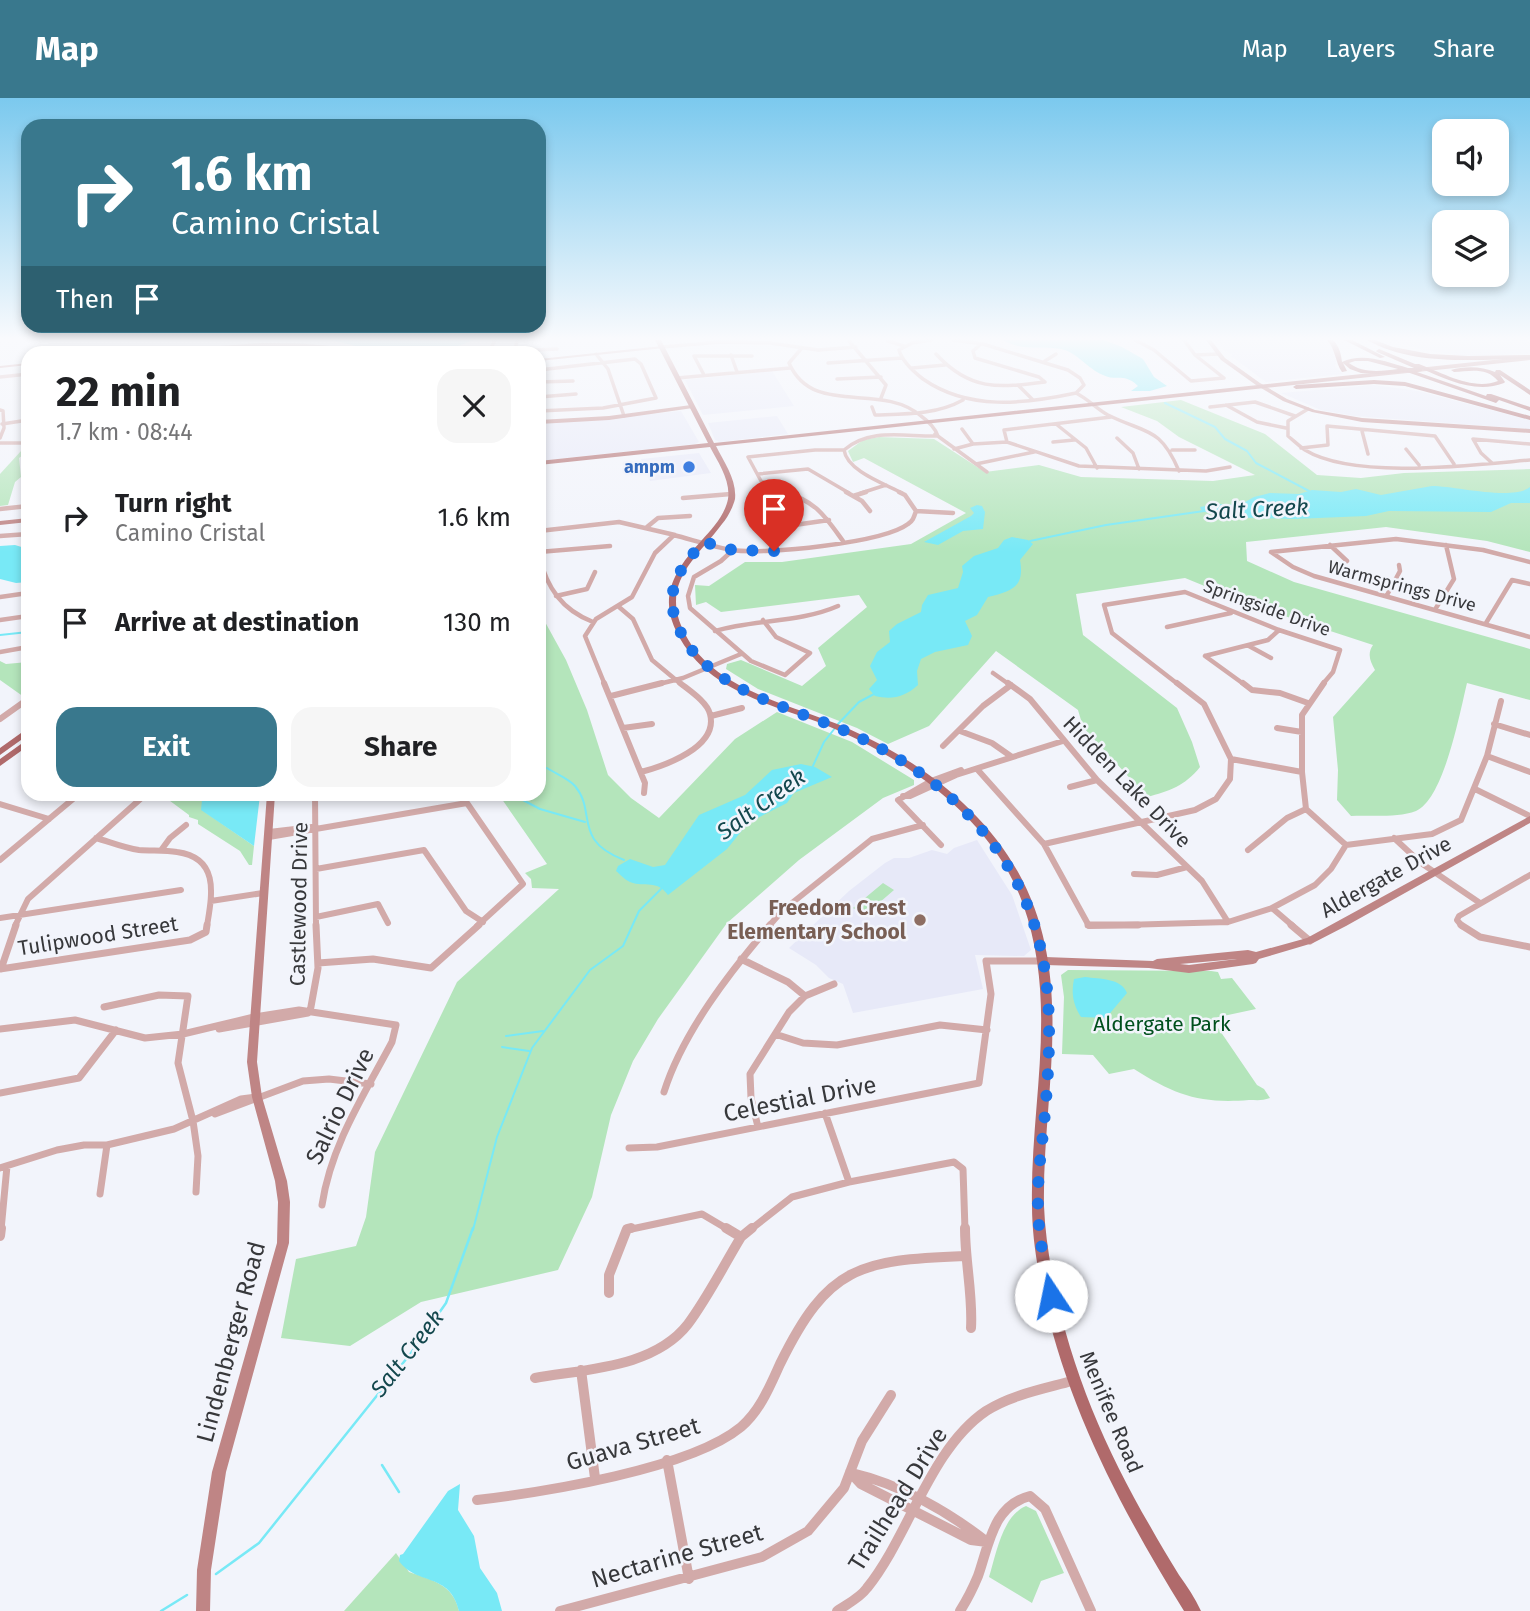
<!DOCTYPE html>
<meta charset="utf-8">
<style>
body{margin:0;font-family:"Fira Sans",sans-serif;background:#f6f6f6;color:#202124;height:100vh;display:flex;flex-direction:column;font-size:26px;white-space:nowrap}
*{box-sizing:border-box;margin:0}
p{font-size:23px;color:#757577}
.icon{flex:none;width:38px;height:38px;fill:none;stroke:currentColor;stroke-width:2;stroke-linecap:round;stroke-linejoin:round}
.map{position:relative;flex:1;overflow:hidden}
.side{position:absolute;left:21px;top:248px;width:525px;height:455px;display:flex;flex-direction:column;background:#fff;border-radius:21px;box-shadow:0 4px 10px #0003}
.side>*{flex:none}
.banner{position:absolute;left:21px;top:21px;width:525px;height:214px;border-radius:21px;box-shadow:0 4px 10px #0003;background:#39788d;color:#fff;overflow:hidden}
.fabs{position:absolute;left:1432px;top:21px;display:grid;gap:14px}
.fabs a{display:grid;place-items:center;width:77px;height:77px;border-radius:14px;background:#fff;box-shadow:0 4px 10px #0003;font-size:35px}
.pin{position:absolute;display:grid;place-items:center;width:60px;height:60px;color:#fff;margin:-72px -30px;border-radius:50% 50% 50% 0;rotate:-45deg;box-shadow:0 0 7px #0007}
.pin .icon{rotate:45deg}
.me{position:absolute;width:77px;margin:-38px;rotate:349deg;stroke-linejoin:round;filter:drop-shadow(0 0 5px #0008)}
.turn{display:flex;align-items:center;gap:24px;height:147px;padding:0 35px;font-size:32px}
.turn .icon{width:91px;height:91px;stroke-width:2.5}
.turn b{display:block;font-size:49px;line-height:60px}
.then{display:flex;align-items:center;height:66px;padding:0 35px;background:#0003;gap:14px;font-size:26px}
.round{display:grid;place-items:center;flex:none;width:74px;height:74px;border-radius:21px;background:#f6f6f6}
.summary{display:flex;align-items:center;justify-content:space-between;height:119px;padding:0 35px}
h1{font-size:42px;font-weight:700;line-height:52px}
.cta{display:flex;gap:14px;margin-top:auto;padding:14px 35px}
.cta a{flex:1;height:80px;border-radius:21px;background:#39788d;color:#fff;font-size:28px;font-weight:700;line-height:80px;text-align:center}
.cta a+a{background:#f6f6f6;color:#202124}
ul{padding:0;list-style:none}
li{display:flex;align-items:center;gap:21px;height:105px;padding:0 35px}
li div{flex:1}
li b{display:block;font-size:26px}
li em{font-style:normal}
header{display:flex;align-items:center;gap:42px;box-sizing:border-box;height:98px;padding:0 35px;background:#39788d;color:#fff}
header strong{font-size:33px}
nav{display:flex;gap:38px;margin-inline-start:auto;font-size:24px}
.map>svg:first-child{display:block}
.built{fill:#e7e9f8}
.green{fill:#b4e5bb}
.water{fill:#78e9f6}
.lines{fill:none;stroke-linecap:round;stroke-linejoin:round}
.stream-far1{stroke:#78e9f6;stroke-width:2}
.stream{stroke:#78e9f6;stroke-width:2.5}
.street-far4{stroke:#d2aaa9;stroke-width:3.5}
.street-far3{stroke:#d2aaa9;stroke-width:4.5}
.street-far2{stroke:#d2aaa9;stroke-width:6}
.street-far1{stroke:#d2aaa9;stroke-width:7}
.street{stroke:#d2aaa9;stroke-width:10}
.secondary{fill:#bf8585;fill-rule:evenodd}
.primary{fill:#b06a6b;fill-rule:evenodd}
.highway{fill:#a25355;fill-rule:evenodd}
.route{stroke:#1a73e8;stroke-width:12;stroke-dasharray:0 21.6}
.shop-dot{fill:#3f7fe0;stroke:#f2f4fb;stroke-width:2.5}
.education-dot{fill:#8d6e63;stroke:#f2f4fb;stroke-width:2.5}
.labels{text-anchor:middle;stroke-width:5;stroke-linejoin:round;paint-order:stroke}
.far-shop-label{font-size:18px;font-weight:bold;fill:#366cbe;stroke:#f2f4fb;text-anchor:end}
.far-street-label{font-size:18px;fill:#37383b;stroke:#f2f4fb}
.street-label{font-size:21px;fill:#37383b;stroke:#f2f4fb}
.education-label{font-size:21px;font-weight:bold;fill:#785e54;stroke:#f2f4fb;text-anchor:end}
.park-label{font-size:21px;fill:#00501d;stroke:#f2f4fb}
.water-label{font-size:23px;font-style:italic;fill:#13474d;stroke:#f2f4fb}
.near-street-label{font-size:24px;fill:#37383b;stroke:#f2f4fb}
</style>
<header>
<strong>Map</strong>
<nav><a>Map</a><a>Layers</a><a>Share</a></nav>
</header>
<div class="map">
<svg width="1530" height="1513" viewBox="0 0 1530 1513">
<rect width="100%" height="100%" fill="#f2f4fb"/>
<path class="built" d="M1218 242H1323L1332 248 1337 257 1335 269 1343 276 1266 284 1231 258 1233 257 1224 252Z
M1389 242H1527L1530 243V256L1462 258 1425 252Z
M772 273 794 308 703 317 685 282Z
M1374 287 1418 293 1530 322V331L1354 318 1321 312 1281 295Z
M681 313 699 344 695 346 539 363V326Z
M777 318 788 336 720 344 715 342 708 325Z
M699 355 711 375 650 383 641 361Z
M977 742 1012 797 1031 852 1024 858 975 857 983 891 853 915 843 886 829 880 816 867 789 850 849 793 885 765 894 760H909L932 752 947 756 954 750Z"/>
<path class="green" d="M1181 302 1265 336 1317 377 1361 380 1404 375 1530 371V454L1487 443 1386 429 1246 444 1247 463 1294 484 1530 551V602L1467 585C1460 614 1444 701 1416 713 1398 720 1370 717 1351 718L1337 702 1338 672 1333 619 1375 572C1370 563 1367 556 1373 547L1251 507 1185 480 1076 496 1083 537 1177 610 1192 644 1200 669C1185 688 1169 693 1147 699L1083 629 1078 612 996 553 929 628 888 646 857 630 758 591 726 571 727 566 741 562 802 588 826 568 818 550 867 509 859 497 721 514 706 504 696 507 695 487 709 488 745 464H782L911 446 966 415 864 360 853 364 848 353 863 342 879 339 934 341 985 374 1039 367 1081 379 1213 383 1255 377 1179 339 1157 323 1121 309Z
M21 353 26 355 19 360 21 379 15 384 8 407 0 408V376Z
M539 513 566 562 587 612 608 677 631 700 659 720 735 641 777 614 852 644 914 682V687L883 700 799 762 727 825 658 921 633 963 611 1017 592 1099 558 1172 421 1204 350 1248 281 1240 296 1161 356 1148 366 1119 375 1054 457 884 559 791 532 790 531 781 525 775 547 766 499 697 539 696Z
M0 563 6 566 28 564V595L24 599 0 582Z
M162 697H191L202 702V712L254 748 252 767H249L240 753 198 726V722L189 719V717Z
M883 785 894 792 865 817 853 810Z
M1068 872 1211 873 1218 874 1221 881 1232 880 1256 911 1214 920V924L1257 987 1264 991 1270 1000C1262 1003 1257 1002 1249 1002 1200 1006 1175 997 1134 971L1109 976 1093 957 1062 956 1064 899 1061 877Z
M1026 1408 1036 1413 1064 1475 1041 1483 1032 1505 989 1479C996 1457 1002 1418 1026 1408Z
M396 1455 409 1474C432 1482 453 1486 459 1513H344Z"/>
<path class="water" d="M331 242H474L437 256 385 255Z
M1002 242H1104L1122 249 1143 261 1154 279 1167 288 1150 293H1131L1138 288C1123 274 1117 284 1103 277 1088 271 1077 254 1061 251 1039 247 1025 254 1002 242Z
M1432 388C1455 388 1513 403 1530 389V405H1511L1491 414 1389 413 1366 418 1294 421 1222 419 1202 413 1200 409 1218 406 1240 407 1254 399 1270 395 1299 396 1312 392 1341 394 1356 391 1381 397Z
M977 407 982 408 985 414 983 431 963 433 938 447 924 444 971 418 974 415 970 410Z
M1012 439 1028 442 1033 446 1020 462C1025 490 1011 493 988 499L977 517 965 523 972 538 968 547 935 554 921 561 917 573 918 587C905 599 892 602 875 598L869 591 877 582 870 568 877 554 890 544 889 533 897 526 921 514 922 507 928 497 958 490 963 474 962 468 974 458 998 450 1004 442Z
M15 447 28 451V484L16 485 0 481V448Z
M801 666 815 669 832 679 794 695 787 705 748 725 727 751 668 797C656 781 646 790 630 784 625 782 621 777 616 773L618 768 630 761 653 769 665 767 699 717 745 697 772 672Z
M215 697H260L254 748 201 712 202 702Z
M1085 879C1100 881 1121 880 1127 895L1106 920 1081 919C1073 907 1071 895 1074 881Z
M460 1386 458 1412 474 1438 480 1470 497 1495 502 1513H459C450 1474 417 1488 399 1463L400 1457 403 1456 448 1393Z"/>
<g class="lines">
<path class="stream-far1" d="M1165 305 1215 329 1225 341 1247 353 1256 365 1309 393
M1030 443 1106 427 1204 413
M0 537 28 534
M838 626 859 604 874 596
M547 670C556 676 568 680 575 688 597 714 572 742 624 762
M812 670 824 644 835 630
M519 700 540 711 585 724
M506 938 543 933
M502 949 529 953
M473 1132 497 1039 532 950 590 872 623 848 639 813 663 789"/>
<path class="stream" d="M382 1367 399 1394
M216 1476 259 1445 411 1255 446 1205 473 1130
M161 1513 187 1497"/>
<path class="street-far4" d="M517 242 515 253 557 251
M931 242 912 245 899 252C902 263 914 274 923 281 969 313 1024 306 1076 295
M953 242 983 246 1068 272 1080 280 1084 287 1076 295
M1135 242 1154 252 1191 283 1224 280
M1184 242 1195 257 1224 280
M849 243 886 287 881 300
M888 243 904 248
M981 246 973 253 975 260 1039 279 1045 284
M662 249 721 244 770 245 818 252 856 249
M801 251 789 265C813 320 880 283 921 318 928 323 935 330 938 338
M272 256H280
M488 256 495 242
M596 256 608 271 624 318
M936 256C970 293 998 290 1045 284
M731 257 737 274
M1195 257 1218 256
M1045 263 1056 256
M828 265 902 260
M912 270 945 267
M539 272 635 261 641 266 656 300 603 310 539 313
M704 277 694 258H752
M0 279 28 276
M677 280 790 270
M837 281 881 279
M539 284 573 283
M1018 287 1032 301
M1076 295C1088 301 1097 311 1108 317 1146 336 1160 328 1179 373
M539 299 576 296
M1226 307 1257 324 1286 330
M872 309 875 317C905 316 936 317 963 302
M1210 309 1255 304 1295 318
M1308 311 1288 323V338C1293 342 1299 348 1305 352 1354 382 1473 367 1530 362
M0 312 3 313 4 330 0 340
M2 326 28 322
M1056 326 1086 350 1097 370
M962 331 973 346
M1362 333 1368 356
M935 336 987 374
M1117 340 1133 355 1139 371
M1007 344 1004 332 1111 319
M1053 344 1074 342
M0 345H28
M1301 350 1328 347 1327 328 1435 338 1454 366
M954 351 973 346 1007 344 1079 368 1206 373 1230 369
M1406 351 1419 367
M844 352C870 329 906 339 938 338
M844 352C847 373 885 386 902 395
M1172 352H1195
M1492 365 1481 355 1473 341 1530 346
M976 366 1034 354
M758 376 808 371 849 395
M773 395 778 392
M789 395 761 383 748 359 815 352H844
M861 395 886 387"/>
<path class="street-far3" d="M776 394 764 402 754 425 756 429 774 430 829 422
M783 394C816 403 824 417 843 443
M846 394 862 403 870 413
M853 398 866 394
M683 400 731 396
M0 411 28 408
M916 413 953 415
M647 429 658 420 690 418
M539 433 619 424 675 437
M674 437C693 442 713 449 732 452 764 457 883 445 908 426 913 423 914 419 916 413L905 397 899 394
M0 438 28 436
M1330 447 1347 463
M733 452 721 463 694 479 688 498 690 510 751 563 785 577 810 555 776 539 763 522
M539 454 610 448
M1271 454 1293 469 1314 478 1530 539
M1271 454 1396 441 1483 452 1530 464
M539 458C547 490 562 512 593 524
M1387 497 1400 473 1399 467
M556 498 587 491 595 474
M0 499 28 495
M619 509 633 521 652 562 682 587
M1436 510 1454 481 1446 447
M0 522 28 518
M1486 525 1512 482 1530 486
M1167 529 1231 515
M715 533C756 521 799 525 838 508
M1249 548 1271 560
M0 554 28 549
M1205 558 1245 587
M1205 558 1268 542 1279 532
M993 575 1010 587
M605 587 585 538 596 521 632 499 655 455 674 437
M655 587 683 580 741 556
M1179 587 1112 535 1104 507 1185 494 1279 532 1340 552 1333 574 1322 587"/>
<path class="street-far2" d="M604 585 645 685 644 695
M1008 585 1030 601 1097 682 1202 783 1228 824
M1243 585 1252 592 1280 595 1308 605
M1324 585 1302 617V674L1306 711 1346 747
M611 598 662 585
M711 618 742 610
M0 621 28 601
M1494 626 1530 637
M623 630 652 626
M1277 630 1302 634
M960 633 992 645 1012 659
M943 648 983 608 1011 587
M1487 658 1530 674
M1231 661 1302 674
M977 671 1044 746 1089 828 1228 824 1272 810 1315 787 1331 771 1346 747 1432 736 1461 722 1487 658 1501 603
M641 674C664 668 719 649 710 616 707 604 690 593 680 585
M1070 689 1097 682
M1475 691 1530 718
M315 696 316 828
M903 698H910L956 677 1063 643
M0 706 49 721
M269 734 312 729
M269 739 467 705 523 786 477 828
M96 740C110 744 124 750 139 752 151 753 165 752 177 754 220 760 212 797 207 828
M1394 740 1421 765 1480 805
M1044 746 1195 712 1216 701 1230 681 1231 661 1204 606 1177 585
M941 747 898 702 931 683 961 672
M162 751 170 740 186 727
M1248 752 1287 720 1306 711
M0 762 79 696
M316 771 424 752 466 813 483 824
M1134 776 1157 777 1187 769
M211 803 263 795
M1272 810 1293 828
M316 819 378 806 388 825
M0 820 181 792
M15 828 28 801 146 696
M769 828 782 813 872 741 923 727
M1462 828 1457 822 1459 818 1530 777"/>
<path class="street-far1" d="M1088 827H1138
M1291 827 1310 843
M1461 827 1480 839 1530 849
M741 861 788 884 805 898
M318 865 373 861 431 870 479 827
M0 871 190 842 206 834 207 827
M1 871 16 827
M104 909 159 897 188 898 178 965 193 1023 198 1058 196 1094
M310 914 318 870 316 827
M0 931 75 922 145 940 183 936 254 919 299 912 396 927 392 944C364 997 331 1047 322 1107
M219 931 308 915
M775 936 803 945 837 947 940 927 987 932
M664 994C683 934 730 874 770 827
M0 995 79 980 116 932
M825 1015 849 1084
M215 1016 303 983 329 981 371 986
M758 1029 751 1000 750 976 789 914 805 898 834 886
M629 1050 657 1049 979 985 991 896 986 863H1043
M0 1070 57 1052 84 1047H107L174 1031 241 1001 257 999
M100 1096 107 1047
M1 1132 7 1068
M627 1132 702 1116 729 1132
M750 1132 792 1099 849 1084 954 1064 963 1071 965 1132"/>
<path class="street" d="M726 1130 741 1139
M965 1130C965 1164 973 1197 971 1230
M0 1138 1 1130
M609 1195V1177L627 1131 631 1130
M581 1272 595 1380
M535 1280C585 1271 654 1270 688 1226 708 1199 724 1167 741 1139L752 1130
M667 1362 689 1481
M850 1374 861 1386 971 1442 987 1444
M852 1375C900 1386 949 1414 987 1444
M477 1402C544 1394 690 1371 741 1329 760 1313 770 1288 780 1266 828 1168 859 1162 965 1158
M560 1513 762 1459 808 1433 844 1390 862 1343 891 1297
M837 1513C847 1506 860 1500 867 1490 909 1438 930 1351 986 1313 1011 1297 1043 1291 1072 1283
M960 1513C967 1502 973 1490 978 1478 989 1447 993 1407 1030 1398L1045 1411 1091 1513"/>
<path class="secondary" d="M1206 242H1211L1225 260 1260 285 1287 301 1315 312 1362 320 1530 331V335L1362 324 1312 314 1283 303 1256 287 1221 262Z
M260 245C296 245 333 245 367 256 356 256 346 253 334 251 318 249 302 248 285 248 241 247 197 256 153 256L207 249Z
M662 248 664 249V250L539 263V261Z
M28 265V267L0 270V268Z
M691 307 693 308V310L609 322 539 326V322L609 318Z
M28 420V424L0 427V423Z
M267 696H275L257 964 262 999 287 1083 290 1104 289 1145 226 1374 211 1472 210 1513H196L197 1472 212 1374 277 1145 278 1104 275 1083 252 999 247 964Z
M1530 718V725L1346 828 1313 845 1259 861 1256 865 1253 866 1189 875 1149 870 1045 867 1042 866 1040 863 1042 860 1045 859 1153 863 1157 861 1248 852 1256 854 1307 840ZM1237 861 1189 867 1180 866Z"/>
<path class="primary" d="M655 242H661L714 345 1530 258V262L716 348C724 364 737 382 735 401 733 409 728 419 722 426 695 462 659 486 685 536 714 593 794 607 847 630 915 660 981 708 1018 774 1077 880 1042 995 1044 1108 1045 1134 1049 1160 1054 1185 1071 1272 1106 1352 1150 1428 1159 1444 1169 1461 1179 1477 1187 1488 1195 1500 1201 1513H1184C1124 1416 1071 1317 1045 1205 1038 1174 1032 1140 1032 1108 1030 1003 1059 909 1023 806 992 719 901 656 818 624 774 608 719 594 689 554 656 509 666 481 702 442 712 431 725 417 728 401 731 383 718 364 710 349L539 367V363L708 345Z
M28 630V637L0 657V650Z
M28 641V648L0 668V661Z"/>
<path class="highway" d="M1327 242H1333C1339 248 1341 255 1342 264 1363 254 1387 264 1408 270H1414L1377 254 1376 253 1379 251 1415 266H1419C1443 275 1473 293 1498 283 1487 269 1470 273 1454 274L1451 272C1464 268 1482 268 1495 274L1496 272H1500L1530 292V297L1500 277 1505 284 1504 285C1476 296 1448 282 1422 271V273L1417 274 1486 298 1487 296H1491L1530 309V313L1499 302 1496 305 1407 274 1381 276 1361 275 1350 271 1343 265 1347 273 1342 274C1335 264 1336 252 1327 242ZM1355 263H1368L1398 271C1382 273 1363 276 1349 265Z
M1344 242H1352L1385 259 1380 260Z
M1367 242H1375L1393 249 1430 256 1468 258 1530 257V261C1477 261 1415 269 1367 242Z
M1374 282 1405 284 1530 318V322L1405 288 1374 286 1296 291 1293 289 1296 287Z"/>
</g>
<linearGradient id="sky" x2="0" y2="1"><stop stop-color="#7bc9ee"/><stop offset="0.53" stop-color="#f9fafd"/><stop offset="1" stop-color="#f9fafd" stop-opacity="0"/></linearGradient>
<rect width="1530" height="454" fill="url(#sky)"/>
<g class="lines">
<path class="route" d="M774 453 733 452 704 444C682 466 664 491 676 523 701 596 802 610 863 641 904 662 942 687 973 722 1052 809 1055 902 1045 1014 1043 1042 1038 1070 1038 1098 1037 1132 1044 1165 1051 1198"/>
</g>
<circle class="shop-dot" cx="689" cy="369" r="7"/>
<circle class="education-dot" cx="920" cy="822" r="7"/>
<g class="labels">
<g class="far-shop-label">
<text x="675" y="375">ampm</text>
</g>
<g class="far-street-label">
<text transform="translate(1402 488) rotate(15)" y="6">Warmsprings Drive</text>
<text transform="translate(1267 510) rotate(20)" y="6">Springside Drive</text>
</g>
<g class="street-label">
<text transform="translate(1127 684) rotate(46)" y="7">Hidden Lake Drive</text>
<text transform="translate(1386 779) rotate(-29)" y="7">Aldergate Drive</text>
<text transform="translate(299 806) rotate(-89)" y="7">Castlewood Drive</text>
<text transform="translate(98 838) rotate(-9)" y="7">Tulipwood Street</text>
<text transform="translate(1111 1314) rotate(67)" y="7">Menifee Road</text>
</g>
<g class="education-label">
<text x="906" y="817">Freedom Crest<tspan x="906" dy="24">Elementary School</tspan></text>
</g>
<g class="park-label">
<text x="1162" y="933">Aldergate Park</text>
</g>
<g class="water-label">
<text transform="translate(1257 411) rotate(-3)" y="8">Salt Creek</text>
<text transform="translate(761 706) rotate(-36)" y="8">Salt Creek</text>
<text transform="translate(407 1255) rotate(-52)" y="8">Salt Creek</text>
</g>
<g class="near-street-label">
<text transform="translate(800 1001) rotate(-11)" y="8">Celestial Drive</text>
<text transform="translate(340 1008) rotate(-64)" y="8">Salrio Drive</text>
<text transform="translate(231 1244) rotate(-75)" y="8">Lindenberger Road</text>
<text transform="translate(633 1346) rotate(-16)" y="8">Guava Street</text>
<text transform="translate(898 1401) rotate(-58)" y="8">Trailhead Drive</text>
<text transform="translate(677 1458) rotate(-16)" y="8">Nectarine Street</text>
</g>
</g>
</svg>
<div class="fabs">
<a><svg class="icon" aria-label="sound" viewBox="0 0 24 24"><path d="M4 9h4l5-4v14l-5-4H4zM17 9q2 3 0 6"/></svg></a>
<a><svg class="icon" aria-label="layers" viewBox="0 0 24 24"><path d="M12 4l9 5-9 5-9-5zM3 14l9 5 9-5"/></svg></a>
</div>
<div class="pin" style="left:774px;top:453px;background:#d93025"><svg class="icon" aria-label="arrive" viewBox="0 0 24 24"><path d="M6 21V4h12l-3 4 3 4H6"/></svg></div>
<svg class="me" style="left:1051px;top:1198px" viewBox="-20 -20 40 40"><circle r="19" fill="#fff"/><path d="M0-13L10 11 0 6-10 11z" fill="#1a73e8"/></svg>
<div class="banner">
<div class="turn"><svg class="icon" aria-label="right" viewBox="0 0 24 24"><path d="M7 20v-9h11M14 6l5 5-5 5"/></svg><div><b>1.6 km</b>Camino Cristal</div></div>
<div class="then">Then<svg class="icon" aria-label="arrive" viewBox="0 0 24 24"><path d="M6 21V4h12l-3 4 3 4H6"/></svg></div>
</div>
<section class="side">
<div class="summary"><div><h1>22 min</h1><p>1.7 km · 08:44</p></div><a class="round"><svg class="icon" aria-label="close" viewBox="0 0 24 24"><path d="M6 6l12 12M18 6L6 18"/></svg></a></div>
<ul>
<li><svg class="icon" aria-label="right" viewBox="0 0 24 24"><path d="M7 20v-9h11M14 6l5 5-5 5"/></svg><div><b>Turn right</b><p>Camino Cristal</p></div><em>1.6 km</em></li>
<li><svg class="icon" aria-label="arrive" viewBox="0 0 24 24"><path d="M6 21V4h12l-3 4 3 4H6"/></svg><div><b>Arrive at destination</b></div><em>130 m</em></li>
</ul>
<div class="cta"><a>Exit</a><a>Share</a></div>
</section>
</div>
